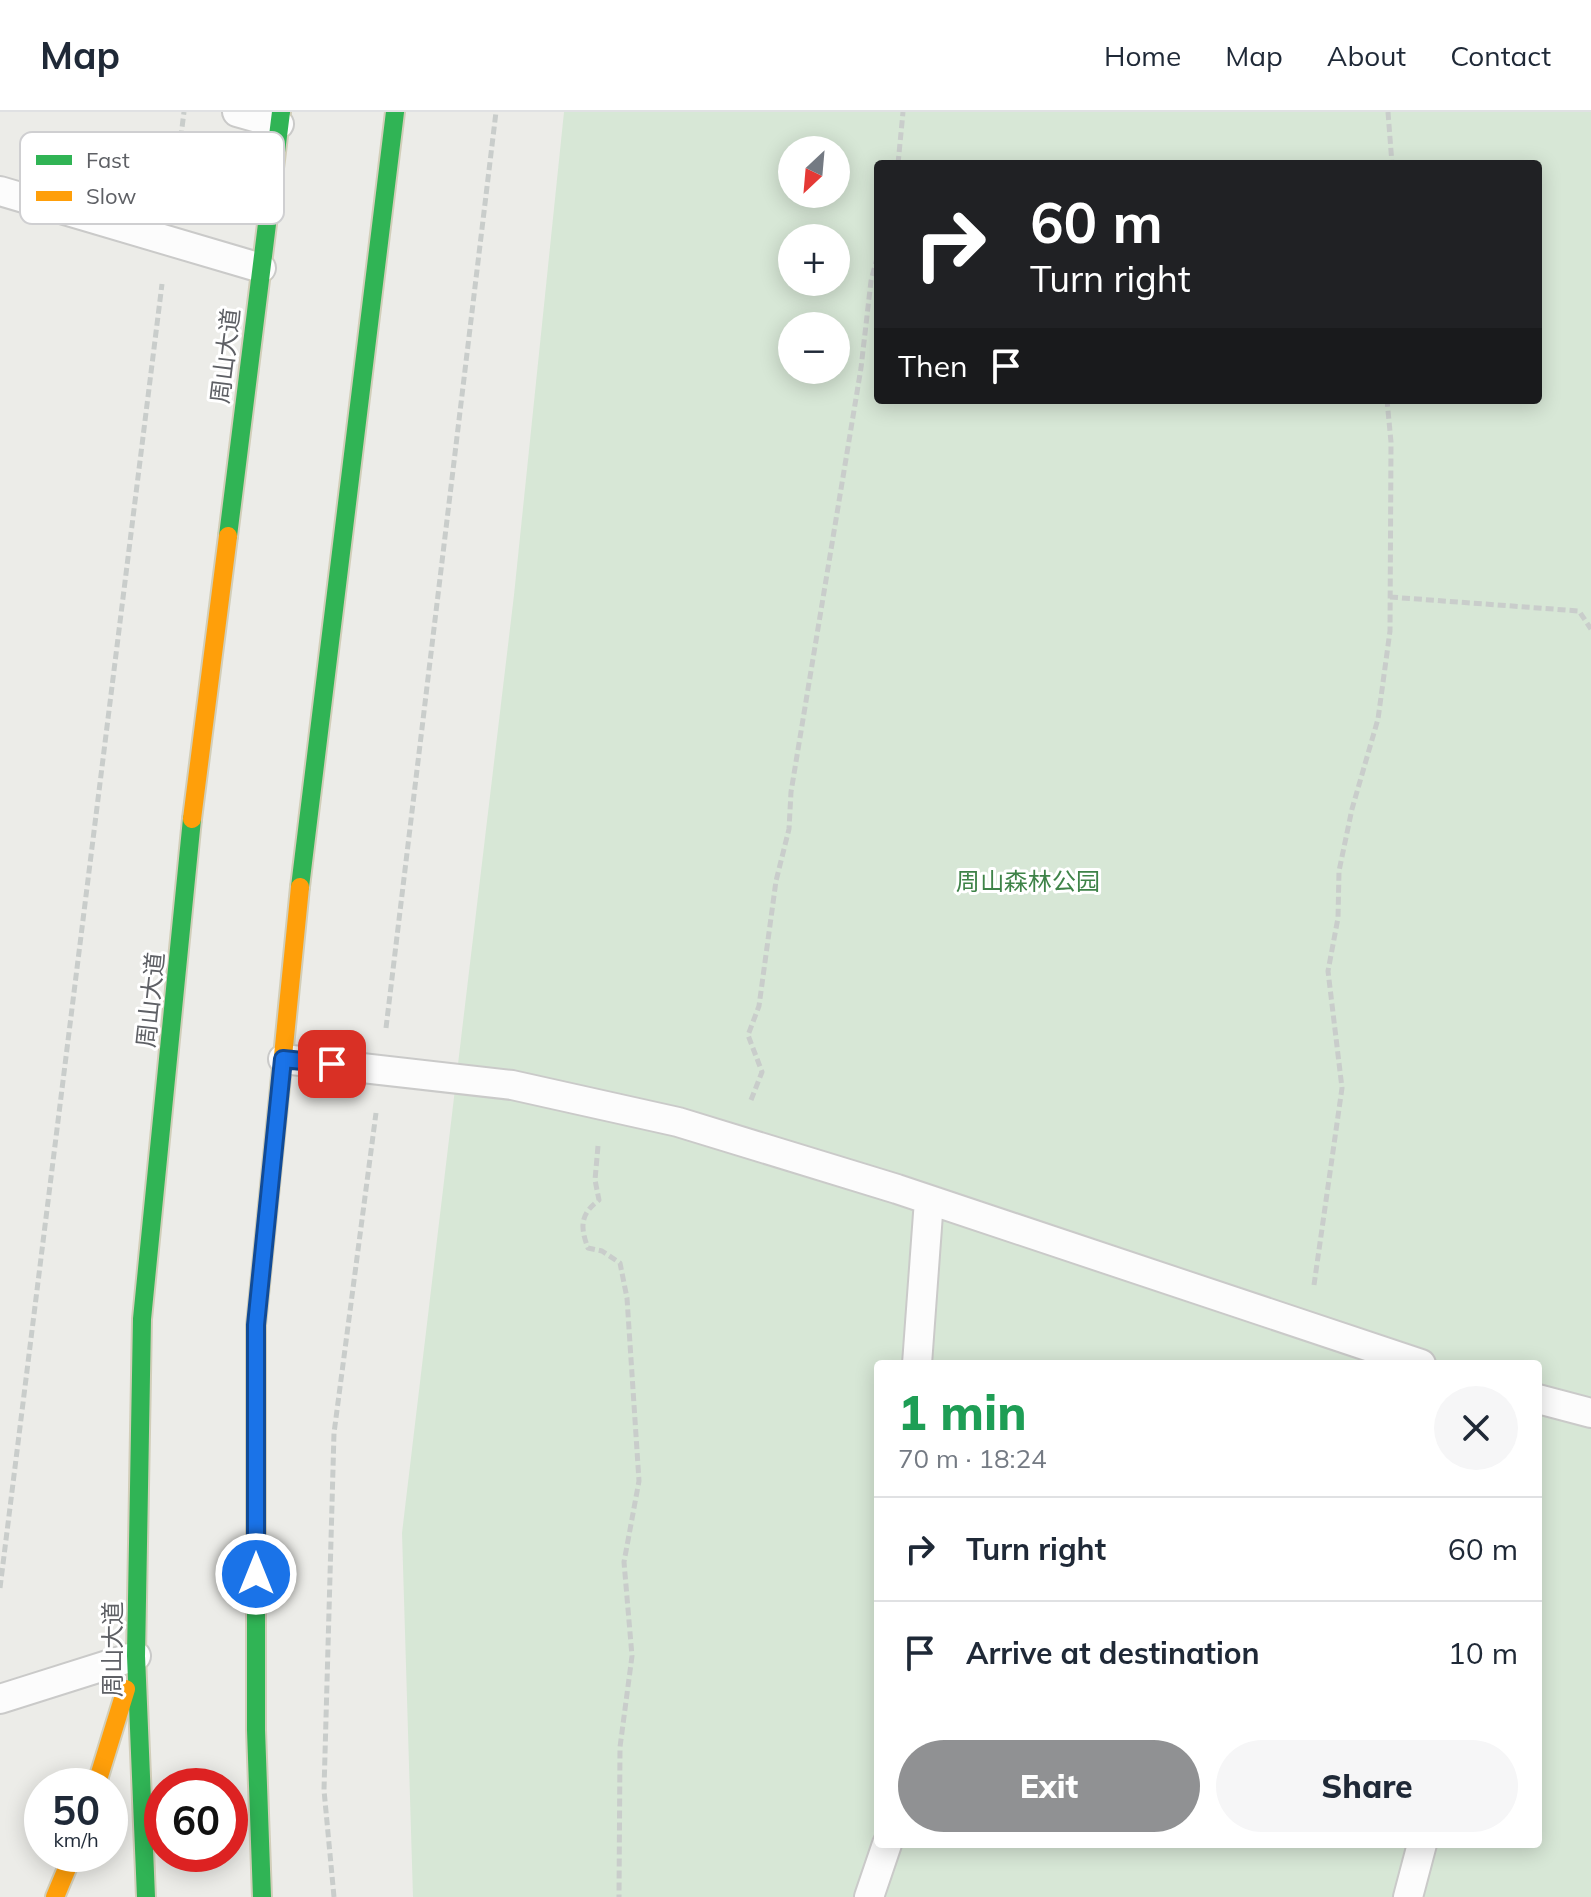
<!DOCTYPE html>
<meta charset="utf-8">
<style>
body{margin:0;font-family:Mulish,"Noto Sans SC",sans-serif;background:#f6f6f7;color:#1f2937;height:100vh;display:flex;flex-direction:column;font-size:30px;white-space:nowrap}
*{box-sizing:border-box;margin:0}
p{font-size:26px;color:#747a83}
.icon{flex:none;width:44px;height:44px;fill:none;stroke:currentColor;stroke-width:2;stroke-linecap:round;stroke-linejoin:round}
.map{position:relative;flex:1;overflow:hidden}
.panel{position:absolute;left:874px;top:1248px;width:668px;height:488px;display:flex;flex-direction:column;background:#fff;border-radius:8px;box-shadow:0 4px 20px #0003}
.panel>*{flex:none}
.guide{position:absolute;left:874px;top:48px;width:668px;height:244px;border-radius:8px;box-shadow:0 4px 20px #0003;background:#202124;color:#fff;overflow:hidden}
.needle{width:52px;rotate:206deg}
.controls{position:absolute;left:778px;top:24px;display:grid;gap:16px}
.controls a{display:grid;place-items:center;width:72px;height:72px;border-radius:50%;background:#fff;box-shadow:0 4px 20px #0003;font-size:40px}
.speed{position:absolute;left:24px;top:1656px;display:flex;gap:16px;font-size:40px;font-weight:700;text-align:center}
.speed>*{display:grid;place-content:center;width:104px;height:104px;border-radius:50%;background:#fff;box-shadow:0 4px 20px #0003;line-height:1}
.speed small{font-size:20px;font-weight:400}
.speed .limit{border:12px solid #d22;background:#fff;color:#111}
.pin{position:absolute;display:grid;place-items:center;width:68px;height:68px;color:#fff;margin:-34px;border-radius:16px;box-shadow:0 4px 12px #0006}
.me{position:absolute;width:88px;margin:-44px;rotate:0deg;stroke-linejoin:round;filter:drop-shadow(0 0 6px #0008)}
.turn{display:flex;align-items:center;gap:28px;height:168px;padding:0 24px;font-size:36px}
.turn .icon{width:104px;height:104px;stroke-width:2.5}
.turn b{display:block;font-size:56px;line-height:68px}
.then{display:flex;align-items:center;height:76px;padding:0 24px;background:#0003;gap:16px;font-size:30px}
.round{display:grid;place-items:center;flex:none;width:84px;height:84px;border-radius:42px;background:#f6f6f7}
.overview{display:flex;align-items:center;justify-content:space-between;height:136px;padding:0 24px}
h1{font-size:48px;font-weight:800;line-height:60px;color:#1e9e55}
.action{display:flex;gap:16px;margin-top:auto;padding:16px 24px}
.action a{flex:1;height:92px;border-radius:48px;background:#909193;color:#fff;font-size:32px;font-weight:800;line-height:92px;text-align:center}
.action a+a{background:#f6f6f7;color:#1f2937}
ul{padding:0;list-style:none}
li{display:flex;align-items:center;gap:24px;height:104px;padding:0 24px;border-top:2px solid #e0e1e3}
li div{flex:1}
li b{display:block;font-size:30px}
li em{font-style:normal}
header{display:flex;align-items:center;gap:48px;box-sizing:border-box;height:112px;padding:0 40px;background:#fff;border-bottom:2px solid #e0e1e3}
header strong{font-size:38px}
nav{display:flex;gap:44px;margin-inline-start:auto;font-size:28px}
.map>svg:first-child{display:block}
.green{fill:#d7e7d6;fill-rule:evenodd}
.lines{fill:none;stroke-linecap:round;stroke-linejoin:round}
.lane-casing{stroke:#cacac9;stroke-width:32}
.fast-casing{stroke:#d2ceb9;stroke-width:22}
.slow-casing{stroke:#d2ceb9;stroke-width:22}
.path{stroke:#c9cdcb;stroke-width:5;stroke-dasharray:8 4;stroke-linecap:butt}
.lane{stroke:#fcfcfc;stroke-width:28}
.fast{stroke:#30b455;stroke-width:18}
.slow{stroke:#ff9f0a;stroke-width:18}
.route-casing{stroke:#114b97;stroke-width:20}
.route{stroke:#1a73e8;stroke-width:14}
.labels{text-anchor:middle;stroke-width:6;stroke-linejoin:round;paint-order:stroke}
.street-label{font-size:24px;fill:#5e6065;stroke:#fff}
.park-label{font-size:24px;fill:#3e8348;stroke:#fff}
.key{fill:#fff;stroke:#cfcfd1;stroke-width:2}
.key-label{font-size:22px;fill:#5e6065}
</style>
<header>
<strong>Map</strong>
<nav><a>Home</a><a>Map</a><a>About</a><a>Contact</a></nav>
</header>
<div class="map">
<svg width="1591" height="1785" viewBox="0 0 1591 1785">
<rect width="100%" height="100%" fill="#ecece8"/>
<path class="green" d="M564 0H1591V1785H413L402 1421 514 483ZM792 38H836V82H792ZM878 52H1538V288H878ZM792 126H836V170H792ZM792 214H836V258H792ZM878 1252H1538V1732H878Z"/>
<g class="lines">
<defs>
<path id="lane" d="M237 0 279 12
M0 79 261 156
M283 947 512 973 678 1010 897 1077 1421 1252
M917 1252 929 1088
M1538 1287 1591 1301
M0 1587 136 1544
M869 1785 887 1732
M1408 1785 1422 1732"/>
<path id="fast" d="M228 424 281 0
M300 775 395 0
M256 1255V1618L262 1785
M146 1785 136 1544 142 1207 192 707"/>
<path id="slow" d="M192 707 228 424
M256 1255V1213L300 775
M96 1674 126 1577
M55 1785 73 1742"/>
</defs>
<use href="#lane" class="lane-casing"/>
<use href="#fast" class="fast-casing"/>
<use href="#slow" class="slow-casing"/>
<path class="path" d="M1388 0 1392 52
M898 52 903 0
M173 86 184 0
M1390 485 1579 499 1591 517
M386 916 496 0
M751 988 762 960 748 923 759 894 776 769 789 717 791 680 861 256 871 169 878 142
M598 1034 595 1068 599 1088C580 1102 580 1115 588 1136L602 1139 620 1151 627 1186 639 1369 624 1450 632 1544 620 1635 619 1785
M1314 1173 1342 976 1328 859 1338 806 1339 759 1352 697 1378 607 1390 519 1391 330 1387 288
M0 1476 162 172
M334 1785 324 1678 334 1321 376 1001"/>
<use href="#lane" class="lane"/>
<use href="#fast" class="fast"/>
<use href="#slow" class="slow"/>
</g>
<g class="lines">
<defs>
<path id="route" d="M256 1462V1213L283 947 332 952"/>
</defs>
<use href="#route" class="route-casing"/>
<use href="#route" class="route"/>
</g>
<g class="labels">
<g class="street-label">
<text transform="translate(226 244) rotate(-83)" y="8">周山大道</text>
<text transform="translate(151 888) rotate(-84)" y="8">周山大道</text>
<text transform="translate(113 1537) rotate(-90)" y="8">周山大道</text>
</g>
<g class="park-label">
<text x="1028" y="778">周山森林公园</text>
</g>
</g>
<rect x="20" y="20" width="264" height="92" rx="12" class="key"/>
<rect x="36" y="43" width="36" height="10" fill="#30b455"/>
<rect x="36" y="79" width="36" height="10" fill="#ff9f0a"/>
<g class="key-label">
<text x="86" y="56">Fast</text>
<text x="86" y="92">Slow</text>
</g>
</svg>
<div class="controls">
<a><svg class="needle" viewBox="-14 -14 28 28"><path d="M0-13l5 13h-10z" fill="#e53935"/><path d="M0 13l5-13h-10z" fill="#747a83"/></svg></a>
<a>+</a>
<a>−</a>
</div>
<div class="speed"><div>50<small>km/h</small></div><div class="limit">60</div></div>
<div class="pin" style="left:332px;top:952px;background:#d93025"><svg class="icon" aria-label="arrive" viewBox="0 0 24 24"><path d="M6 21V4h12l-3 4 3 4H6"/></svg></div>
<svg class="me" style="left:256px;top:1462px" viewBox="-20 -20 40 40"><circle r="17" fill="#1a73e8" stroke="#fff" stroke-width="3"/><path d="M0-11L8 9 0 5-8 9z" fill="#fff"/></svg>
<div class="guide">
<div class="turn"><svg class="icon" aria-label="right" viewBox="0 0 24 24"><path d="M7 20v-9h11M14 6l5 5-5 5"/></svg><div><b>60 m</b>Turn right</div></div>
<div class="then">Then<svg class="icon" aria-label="arrive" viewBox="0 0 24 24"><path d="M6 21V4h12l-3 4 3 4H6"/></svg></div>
</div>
<section class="panel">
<div class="overview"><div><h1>1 min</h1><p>70 m · 18:24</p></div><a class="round"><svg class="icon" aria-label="close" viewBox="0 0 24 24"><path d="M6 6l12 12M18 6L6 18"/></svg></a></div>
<ul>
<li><svg class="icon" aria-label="right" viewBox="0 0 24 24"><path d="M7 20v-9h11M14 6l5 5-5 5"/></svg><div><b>Turn right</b></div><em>60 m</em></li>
<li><svg class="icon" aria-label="arrive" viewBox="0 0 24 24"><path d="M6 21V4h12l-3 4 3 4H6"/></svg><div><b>Arrive at destination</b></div><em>10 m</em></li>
</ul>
<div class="action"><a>Exit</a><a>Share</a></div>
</section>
</div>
